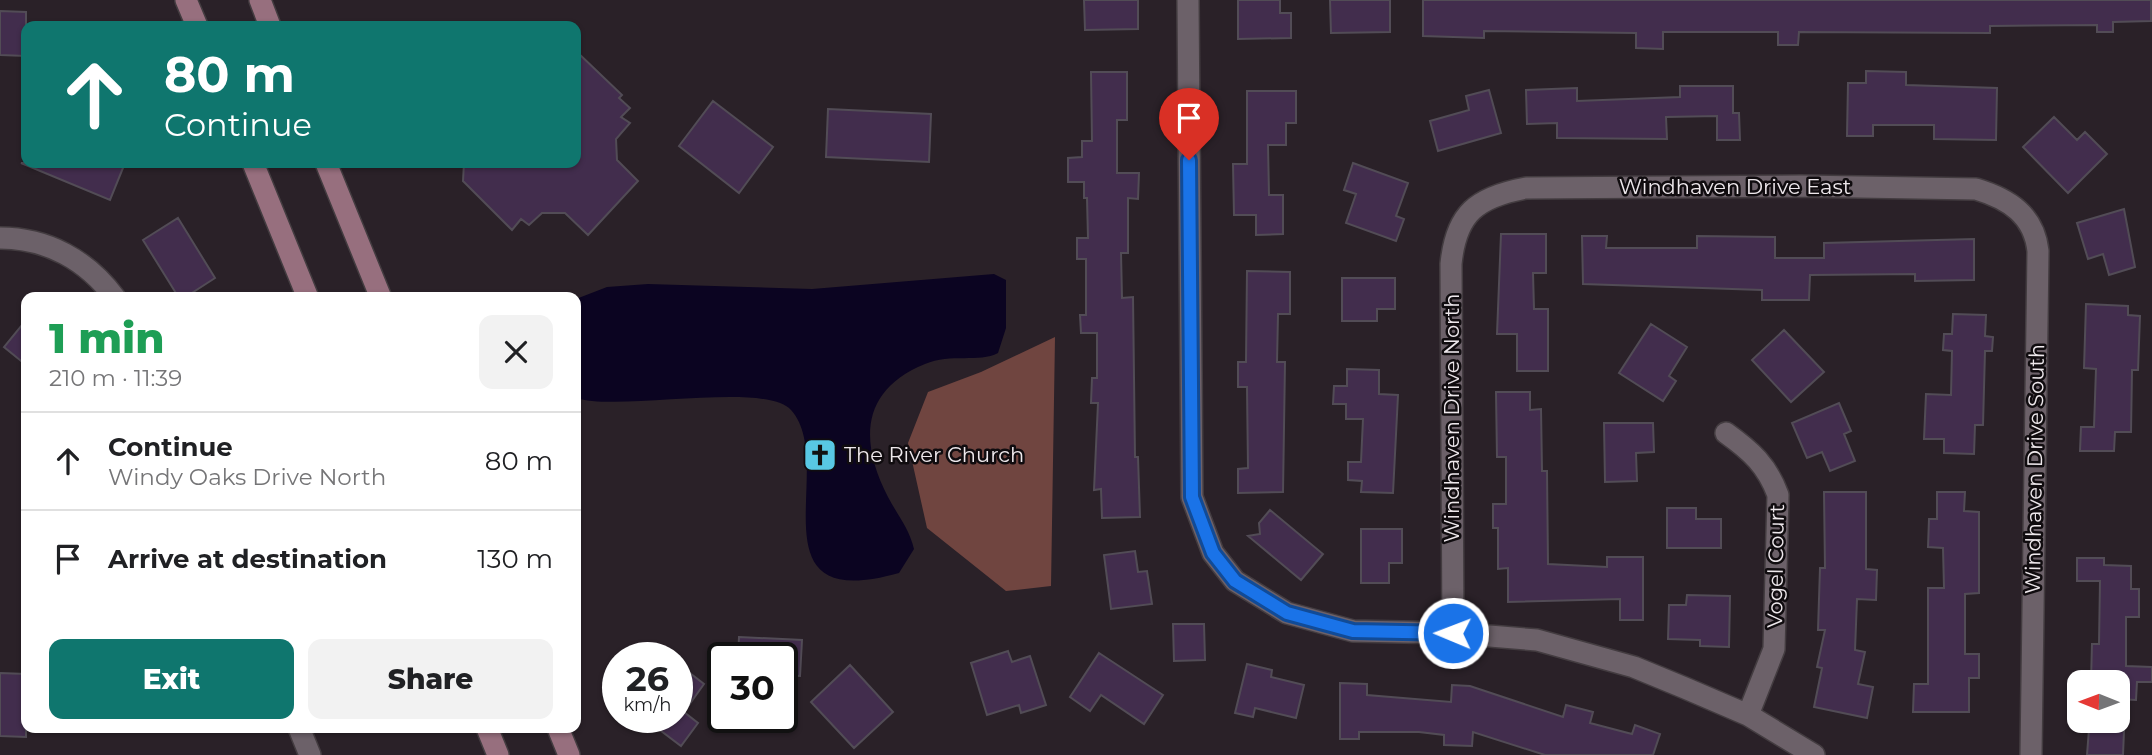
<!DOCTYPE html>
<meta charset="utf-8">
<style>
body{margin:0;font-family:Montserrat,sans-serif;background:#f2f2f2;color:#202124;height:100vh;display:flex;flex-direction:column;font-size:26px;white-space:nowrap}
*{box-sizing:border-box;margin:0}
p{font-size:23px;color:#757577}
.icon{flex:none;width:38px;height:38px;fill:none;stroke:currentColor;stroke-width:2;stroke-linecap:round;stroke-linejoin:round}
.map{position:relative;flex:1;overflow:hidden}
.details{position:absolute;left:21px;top:292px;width:560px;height:441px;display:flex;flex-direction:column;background:#fff;border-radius:14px;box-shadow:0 2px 5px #0004}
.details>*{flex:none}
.banner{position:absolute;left:21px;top:21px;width:560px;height:147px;border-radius:14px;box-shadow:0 2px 5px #0004;background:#0f766e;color:#fff;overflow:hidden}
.needle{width:46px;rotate:271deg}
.buttons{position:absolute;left:2067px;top:670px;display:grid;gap:14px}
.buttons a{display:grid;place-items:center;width:63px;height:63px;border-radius:14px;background:#fff;box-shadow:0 2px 5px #0004;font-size:35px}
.speed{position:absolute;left:602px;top:642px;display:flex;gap:14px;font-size:35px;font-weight:700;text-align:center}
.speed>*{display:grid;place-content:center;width:91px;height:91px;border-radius:50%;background:#fff;box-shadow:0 2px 5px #0004;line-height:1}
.speed small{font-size:18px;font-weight:400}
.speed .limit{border:4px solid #111;border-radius:10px;background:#fff;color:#111}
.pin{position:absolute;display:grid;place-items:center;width:60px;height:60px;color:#fff;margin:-72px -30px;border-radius:50% 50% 50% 0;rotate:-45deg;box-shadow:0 0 7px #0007}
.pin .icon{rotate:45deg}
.me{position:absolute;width:77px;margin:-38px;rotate:271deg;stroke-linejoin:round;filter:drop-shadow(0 0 5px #0008)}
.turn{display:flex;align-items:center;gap:24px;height:147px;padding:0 28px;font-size:32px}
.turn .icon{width:91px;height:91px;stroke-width:2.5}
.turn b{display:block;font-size:49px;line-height:60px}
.round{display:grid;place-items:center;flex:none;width:74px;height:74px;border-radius:14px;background:#f2f2f2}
.headline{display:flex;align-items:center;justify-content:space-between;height:119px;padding:0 28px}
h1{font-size:42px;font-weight:800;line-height:52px;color:#1e9e55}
.button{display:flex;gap:14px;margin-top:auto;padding:14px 28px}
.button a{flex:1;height:80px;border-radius:14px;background:#0f766e;color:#fff;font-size:28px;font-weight:800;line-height:80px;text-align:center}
.button a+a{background:#f2f2f2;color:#202124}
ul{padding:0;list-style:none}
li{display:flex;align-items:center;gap:21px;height:98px;padding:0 28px;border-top:2px solid #e0e0e0}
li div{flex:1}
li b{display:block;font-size:26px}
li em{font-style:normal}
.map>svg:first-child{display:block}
.forest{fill:#704540}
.water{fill:#0b0421}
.building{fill:#422d4d;stroke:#524c56;stroke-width:2}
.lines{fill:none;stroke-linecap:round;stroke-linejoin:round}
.street-casing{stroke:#433c40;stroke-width:24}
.secondary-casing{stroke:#433c40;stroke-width:24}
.street{stroke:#6c6169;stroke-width:21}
.secondary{stroke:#976f7e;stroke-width:21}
.route-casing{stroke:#114b97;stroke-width:18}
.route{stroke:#1a73e8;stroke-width:12}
.labels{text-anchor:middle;stroke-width:5;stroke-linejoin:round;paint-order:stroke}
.street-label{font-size:21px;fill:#eee8ec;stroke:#100c0f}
.poi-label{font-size:21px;fill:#eee8ec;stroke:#100c0f;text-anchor:start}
</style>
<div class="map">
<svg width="2152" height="755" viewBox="0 0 2152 755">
<rect width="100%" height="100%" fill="#2a2128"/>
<path class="forest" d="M1055 337 1051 586 1006 591 927 528 908 443 928 392 981 372Z"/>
<path class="water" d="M994 274 1006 280V328L998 353C979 363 951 353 925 364 861 390 859 441 888 497 898 516 909 528 914 549L899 573C747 616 839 463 791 410 765 381 619 412 576 398V299L607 287 648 284 812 289Z"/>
<path class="building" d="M1084 0H1138V29L1085 30Z
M1238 0H1280V13H1291V38L1238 39Z
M1330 0H1390V32L1331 33Z
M1423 0H2151V21L2113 22V32H2097V25L1990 26V33L1799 32 1798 45H1778V32H1663V49L1636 48V33L1484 31V38L1423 36Z
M0 11 26 12V56L0 55Z
M576 51 622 95 619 98 630 108 621 117 630 123 616 139 617 160 638 181 588 235 565 213H542L529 225 521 219 512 230 463 181 464 163H576Z
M1866 71 1906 72V85L1997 88 1996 140 1934 139V125H1873V136H1847L1848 83H1866Z
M1091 72H1127V120H1117V173H1139L1138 199 1128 198V253H1121L1122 298 1133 297 1135 457H1138L1140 517 1102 518 1101 489 1094 490 1098 403H1091L1092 378H1097V333H1081L1080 315H1086V259H1077V238H1088L1087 198H1084V182H1068V158L1082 157V141H1092Z
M1680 86H1733V113H1739L1740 140H1717V116L1666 117 1667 139 1557 138V123L1527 124 1526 90 1577 88V101L1680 97Z
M1489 90 1501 133 1438 151 1430 121 1469 110 1466 96Z
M1247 91H1296V123H1286V145H1268L1269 195H1283V234L1256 235V215H1234L1233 164H1247Z
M713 101 773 147 739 193 679 146Z
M828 109 931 114 929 162 826 157Z
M2054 117 2077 140 2085 132 2107 154 2068 193 2023 147Z
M21 163H125L110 200Z
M1353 163 1408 183 1396 216 1404 219 1396 241 1346 223 1356 194 1344 190Z
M2124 209 2135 267 2109 275 2103 254 2088 259 2077 223Z
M178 218 215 278 184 298H179L143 240Z
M1501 234H1546V273H1533L1534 309H1548V371H1517V334H1497Z
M1582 236H1607L1606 248H1697V236L1775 237V258H1824V243L1974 239V280L1915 281V274L1810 275 1809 300H1762V290L1583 284Z
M1247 271 1290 272V314H1278L1277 362H1285L1283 492 1238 493V469L1248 468 1247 387H1238V362H1246Z
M1342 278H1395V309H1377V321H1342Z
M2086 304 2128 306V315L2140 316 2138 370H2132L2131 432H2115L2114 451H2080L2081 427H2094L2096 369 2084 368Z
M1953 314 1986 315 1985 336 1993 337 1992 351H1985L1983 425H1975L1974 454 1944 453V439H1924L1926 394 1951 395 1952 351 1943 350 1944 334H1952Z
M26 320V365L4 347Z
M1651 324 1687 347 1669 376 1676 381 1663 401 1619 373Z
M1784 330 1824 372 1791 402 1752 360Z
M1347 369 1379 370V394L1398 395 1393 493 1361 492 1362 481 1348 480V462H1361L1363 419H1346V404H1333L1334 386H1347Z
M1496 392H1530V410L1541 409 1542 471H1547L1548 564 1607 567V557H1643V620H1620V599L1508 602V568L1498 569V528H1493V504H1506V457H1497Z
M1839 403 1851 431 1844 434 1855 461 1830 471 1822 452 1807 458 1792 423Z
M1604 423H1653L1654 452 1636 453 1637 481 1605 482Z
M1824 492H1866V569L1877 570 1876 600 1857 599 1855 650 1865 652 1858 684 1873 687 1867 718 1814 707 1822 668 1817 667 1825 630H1818L1820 568H1825Z
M1937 492H1965L1964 511 1979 512V593L1965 594V654H1979V678H1969V712H1913L1914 684H1928V588H1944L1943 548 1928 547 1929 519H1937Z
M1667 508H1696V519H1721V548H1667Z
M1270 510 1323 554 1301 580 1248 536 1260 534 1259 523Z
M1361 529H1402V563H1389V583H1361Z
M1135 551 1138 572 1147 571 1152 604 1111 609 1104 555Z
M2077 558H2104V565L2131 566V589H2139V617H2126V666L2152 667V682H2137L2136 700 2118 699V682H2091L2092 644H2099L2100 581H2077Z
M1687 595 1730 596 1729 647 1700 646V640L1668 639 1669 605H1686Z
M1173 624H1204L1205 660 1174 661Z
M739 637 802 640 800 676 782 675V658H738Z
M1008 651 1012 662 1030 656 1046 705 1021 713 1019 705 987 715 971 663Z
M1099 653 1163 695 1144 724 1101 695 1090 711 1070 697Z
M677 663 704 684 684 712 698 723 681 746 644 718H677Z
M1247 664 1272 670 1271 677 1304 685 1296 718 1255 708 1253 717 1235 713Z
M850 665 893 712 854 748 811 702Z
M0 673 26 674V737L0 736Z
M1340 683 1367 684V695L1451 702 1452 685 1470 686 1563 717 1566 705 1593 712 1590 723 1632 734 1635 725 1660 734 1653 755H1545L1473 732 1472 746 1444 745V735L1419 732H1359V739H1340Z
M2089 729 2124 731 2123 755H2087Z"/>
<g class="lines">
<defs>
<path id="street" d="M1188 0 1192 497 1213 553 1235 581 1287 613 1353 631 1453 633 1537 640 1634 667 1685 688 1748 715 1814 755
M0 238C47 238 87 260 115 298
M1726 433C1751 451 1767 465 1778 495L1774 649 1748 715
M1453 633 1451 264C1456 213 1477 197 1526 188L1801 186 1976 189C2009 199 2034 215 2038 251L2031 755
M299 728 310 755"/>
<path id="secondary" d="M186 0 197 26
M260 0 270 26
M253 163 308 298
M326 163 381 298
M487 728 498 755
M558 728 569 755"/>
</defs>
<use href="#street" class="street-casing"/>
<use href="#secondary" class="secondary-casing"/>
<use href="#street" class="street"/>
<use href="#secondary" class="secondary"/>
</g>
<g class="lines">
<defs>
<path id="route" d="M1189 160 1192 497 1213 553 1235 581 1287 613 1353 631 1453 633"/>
</defs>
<use href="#route" class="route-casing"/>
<use href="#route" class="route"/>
</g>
<defs>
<symbol id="church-square" viewBox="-11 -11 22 22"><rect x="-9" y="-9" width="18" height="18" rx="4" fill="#58c8e4" stroke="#100c0f"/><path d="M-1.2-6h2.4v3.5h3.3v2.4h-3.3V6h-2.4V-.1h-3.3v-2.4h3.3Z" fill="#111"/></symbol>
</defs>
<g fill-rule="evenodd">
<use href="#church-square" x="801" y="436" width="38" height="38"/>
</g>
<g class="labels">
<g class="street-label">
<text x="1735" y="194">Windhaven Drive East</text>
<text transform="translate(1452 418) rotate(-90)" y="7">Windhaven Drive North</text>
<text transform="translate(2035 469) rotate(-89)" y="7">Windhaven Drive South</text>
<text transform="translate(1776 566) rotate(-89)" y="7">Vogel Court</text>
</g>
<g class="poi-label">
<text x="844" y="462">The River Church</text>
</g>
</g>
</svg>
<div class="buttons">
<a><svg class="needle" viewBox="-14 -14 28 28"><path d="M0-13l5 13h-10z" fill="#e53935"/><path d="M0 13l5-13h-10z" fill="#757577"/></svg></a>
</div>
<div class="speed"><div>26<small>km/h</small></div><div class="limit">30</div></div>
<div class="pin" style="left:1189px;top:160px;background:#d93025"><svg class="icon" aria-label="arrive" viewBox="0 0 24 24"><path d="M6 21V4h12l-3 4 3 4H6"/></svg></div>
<svg class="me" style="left:1453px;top:633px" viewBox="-20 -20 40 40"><circle r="17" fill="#1a73e8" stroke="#fff" stroke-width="3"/><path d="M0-11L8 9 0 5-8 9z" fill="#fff"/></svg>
<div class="banner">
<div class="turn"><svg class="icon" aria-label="ahead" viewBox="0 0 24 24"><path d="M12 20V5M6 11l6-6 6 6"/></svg><div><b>80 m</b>Continue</div></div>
</div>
<section class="details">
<div class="headline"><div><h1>1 min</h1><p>210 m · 11:39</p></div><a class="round"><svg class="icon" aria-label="close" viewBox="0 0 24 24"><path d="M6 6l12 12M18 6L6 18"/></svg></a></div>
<ul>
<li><svg class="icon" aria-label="ahead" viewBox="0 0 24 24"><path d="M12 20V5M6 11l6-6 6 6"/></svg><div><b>Continue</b><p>Windy Oaks Drive North</p></div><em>80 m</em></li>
<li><svg class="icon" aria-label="arrive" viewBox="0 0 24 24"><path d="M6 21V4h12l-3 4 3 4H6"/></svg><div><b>Arrive at destination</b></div><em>130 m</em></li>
</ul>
<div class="button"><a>Exit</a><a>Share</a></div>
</section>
</div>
